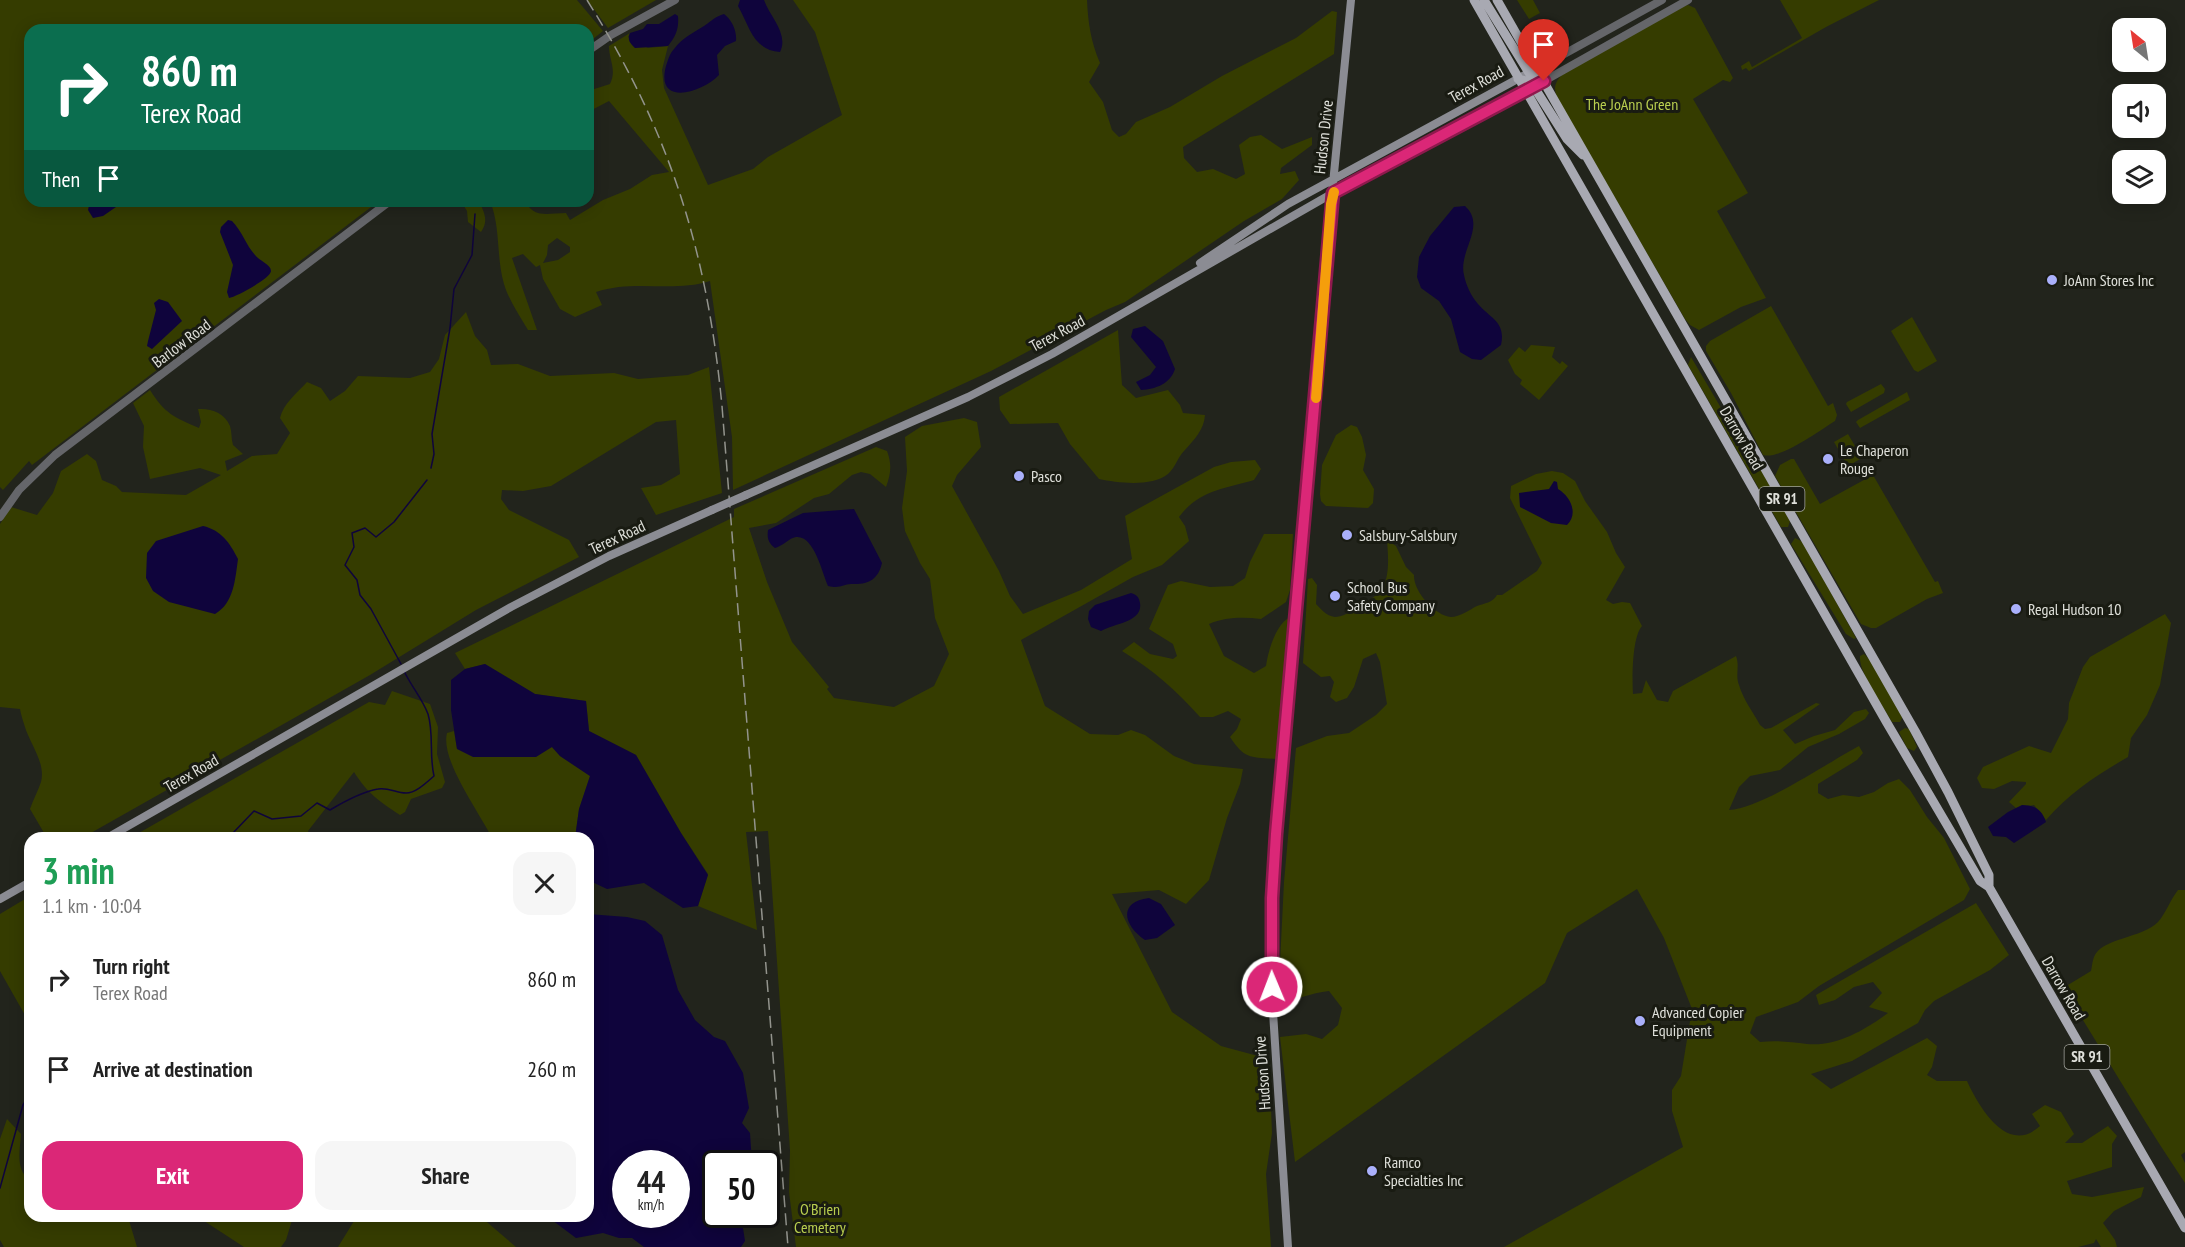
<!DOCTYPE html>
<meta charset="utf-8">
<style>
body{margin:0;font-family:"PT Sans Narrow",sans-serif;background:#f6f6f6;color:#222;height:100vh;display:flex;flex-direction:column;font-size:22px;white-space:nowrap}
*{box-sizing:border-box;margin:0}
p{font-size:20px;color:#767676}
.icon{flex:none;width:33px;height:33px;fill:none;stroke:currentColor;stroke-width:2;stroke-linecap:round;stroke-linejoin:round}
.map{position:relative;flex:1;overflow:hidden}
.drawer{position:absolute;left:24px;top:832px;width:570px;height:390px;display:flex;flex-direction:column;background:#fff;border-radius:18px;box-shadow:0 3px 15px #0003}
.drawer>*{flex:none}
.top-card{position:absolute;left:24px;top:24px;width:570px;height:183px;border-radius:18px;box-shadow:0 3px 15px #0003;background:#0b6e4f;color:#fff;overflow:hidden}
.needle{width:39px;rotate:330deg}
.tools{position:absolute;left:2112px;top:18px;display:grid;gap:12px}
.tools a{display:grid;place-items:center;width:54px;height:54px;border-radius:12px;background:#fff;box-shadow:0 3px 15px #0003;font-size:30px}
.speed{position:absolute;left:612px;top:1150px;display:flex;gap:12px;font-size:30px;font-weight:700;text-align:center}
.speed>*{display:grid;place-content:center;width:78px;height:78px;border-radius:50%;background:#fff;box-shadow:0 3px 15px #0003;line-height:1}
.speed small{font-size:15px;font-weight:400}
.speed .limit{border:3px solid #111;border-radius:9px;background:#fff;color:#111}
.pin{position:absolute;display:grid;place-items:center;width:51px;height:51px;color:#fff;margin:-62px -26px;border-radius:50% 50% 50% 0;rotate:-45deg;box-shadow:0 0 6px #0007}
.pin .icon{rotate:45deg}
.me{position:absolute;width:66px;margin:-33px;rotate:359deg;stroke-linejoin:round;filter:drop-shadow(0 0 4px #0008)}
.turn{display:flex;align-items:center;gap:21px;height:126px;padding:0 18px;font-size:27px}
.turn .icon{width:78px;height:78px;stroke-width:2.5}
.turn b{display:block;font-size:42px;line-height:51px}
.then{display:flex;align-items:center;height:57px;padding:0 18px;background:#0003;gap:12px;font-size:22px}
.round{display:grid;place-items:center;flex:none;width:63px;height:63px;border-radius:18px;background:#f6f6f6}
.head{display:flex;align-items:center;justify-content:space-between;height:102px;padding:0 18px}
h1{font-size:36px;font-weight:700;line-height:45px;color:#1e9e55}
.action{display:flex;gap:12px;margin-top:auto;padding:12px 18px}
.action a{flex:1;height:69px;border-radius:18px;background:#db2777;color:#fff;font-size:24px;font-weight:700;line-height:69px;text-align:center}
.action a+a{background:#f6f6f6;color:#222}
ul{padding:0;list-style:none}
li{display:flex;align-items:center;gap:18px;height:90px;padding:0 18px}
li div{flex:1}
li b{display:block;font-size:22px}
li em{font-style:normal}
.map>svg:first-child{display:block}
.green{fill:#353c00;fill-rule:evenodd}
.water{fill:#0f043c;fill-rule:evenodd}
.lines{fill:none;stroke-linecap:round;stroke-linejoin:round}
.stream{stroke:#0f043c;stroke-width:1.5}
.tertiary{stroke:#65666a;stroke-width:8}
.secondary{stroke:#8b8c93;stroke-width:8}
.primary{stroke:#a8a9b2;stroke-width:9}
.rail{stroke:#93948d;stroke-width:1.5;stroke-dasharray:12 6;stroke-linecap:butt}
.secondary-bridge{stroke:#8b8c93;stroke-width:8}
.route-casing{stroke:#8e194d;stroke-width:15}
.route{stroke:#db2777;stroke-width:10}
.slow{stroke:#f59e0b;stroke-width:10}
.poi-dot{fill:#aab0fb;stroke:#191b12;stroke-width:2}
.labels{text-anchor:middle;stroke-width:6;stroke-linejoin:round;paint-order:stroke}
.shield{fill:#191b12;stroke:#a4a59e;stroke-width:1.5}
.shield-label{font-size:15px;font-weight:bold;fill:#dfe0da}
.street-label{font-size:16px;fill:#dfe0da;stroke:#191b12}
.park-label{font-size:16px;fill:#b9ce4f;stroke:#191b12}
.poi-label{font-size:16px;fill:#dfe0da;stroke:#191b12;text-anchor:start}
</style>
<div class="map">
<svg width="2185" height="1247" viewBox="0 0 2185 1247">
<rect width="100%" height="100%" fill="#22241c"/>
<path class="green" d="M0 0H577L603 31 588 43V30H30V201H379L32 465 29 461 3 490 0 487Z
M587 0H656L608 28Z
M793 0H1087C1088 23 1091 42 1100 63L1089 82 1103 102 1112 130 1119 137 1126 134 1136 122 1170 107 1222 76 1296 38 1332 11 1337 12 1334 54 1183 147 1184 158 1197 172 1213 169 1236 179 1245 174 1239 145 1250 137 1261 135 1282 149 1312 137V145L1281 168 1280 174 1295 171 1299 180 1282 199 1244 221 1125 302 1106 310 991 371 733 490 732 437 710 281C672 293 635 279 596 292L602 305 575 317 560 309 543 279 540 265 536 267 523 254 512 258 537 330H528C520 316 509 301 504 284 496 257 501 228 490 201H525C534 219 548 213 566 213L570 220 603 200 630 189 652 175 669 172 609 101 588 112V91L610 84C617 70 609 60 609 46L630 33 628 37 648 48 668 46 662 70 664 88 708 185 753 169 768 157 842 115 815 32ZM557 238 570 247V252L558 260 543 263 547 255 548 245Z
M1517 0H1533L1540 13 1529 19Z
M1780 0H1879L1826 27 1749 71 1746 68 1742 70 1741 66 1749 61 1752 67 1802 38Z
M1688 5 1695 8 1733 78 1730 82 1723 80 1693 99 1748 193 1717 211 1766 298 1741 307 1699 330 1690 325 1685 319 1564 110C1555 94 1549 86 1565 72L1681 7Z
M461 201H479C484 212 489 221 481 232L468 222 467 211Z
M1771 306 1828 406 1833 403 1837 415 1835 421C1819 431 1780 460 1763 455L1731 393 1706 351V346L1710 341Z
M466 312 475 336 487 350 491 365 518 364 550 376 614 373 638 379 688 375 709 367 722 493 656 515 641 488 661 485 680 474 676 420 656 422 551 486 523 491 502 490 501 499 509 510 569 540 579 557 476 610 370 675 82 838H47L30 809C33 800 38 791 41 782 46 763 30 744 25 727 23 721 21 715 20 709L0 707V524L11 507 37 515 53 493 61 471 87 454 96 461 102 480 116 486 122 492 186 495 221 475 200 468 150 479 143 447 144 426 133 403 150 390C165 414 174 417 199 428L201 422 198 409C211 408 225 413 230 426 232 432 231 439 233 445L243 454 225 461 227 471 252 456 277 454 290 433 280 418C283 404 297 393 307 382L321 388 330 401 345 391 358 376 410 378 430 372 439 359 445 335Z
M1912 317 1937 361 1918 372 1914 370 1891 331Z
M1118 330 1122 385 1136 398 1168 390 1180 405 1183 413 1205 415C1204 430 1194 440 1184 451 1178 457 1175 468 1168 474 1152 487 1118 483 1099 479L1070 444 1058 423 1010 424 1000 410 999 397Z
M1531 345 1555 347 1552 357 1560 364 1562 361 1568 366 1539 400 1520 384 1522 380 1515 374 1508 360 1519 347 1525 352Z
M1691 357 1724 413 1739 431 1790 521 1788 527H1781L1688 365Z
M1881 384 1885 389 1884 393 1851 412 1846 404 1847 402Z
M1907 392 1910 400 1860 428 1856 422 1858 420Z
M964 418 977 422 981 447 957 475 952 486 999 571 1010 596 1023 614 1081 590 1132 559 1125 516 1214 467 1231 462 1255 460 1261 469 1254 480C1224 489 1199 490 1179 517L1185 526 1189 541 1162 565 1133 577 1021 640 1045 706 1090 734 1118 735 1131 730 1145 735 1174 756 1194 764 1243 769 1240 784 1227 818 1209 880 1186 904 1159 890 1112 894 1172 1012 1221 1046 1269 1059 1272 1133 1266 1174 1271 1247H796L789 1192 790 1150 768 831 746 832 757 930 698 906 708 874 681 833 636 755 589 731 586 701 535 694 485 664 465 669 455 653 734 517V509L876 447 887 451C892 464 891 474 886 487L870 474 861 472 852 475 829 494 814 498 776 523 749 528 767 582 792 642 829 687 827 689 834 698 894 707 934 686 949 654 935 618 930 579 920 563 905 531 902 508 907 471 905 437 922 426Z
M1351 425 1357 427 1362 437 1366 455 1363 470 1374 489 1373 503 1368 508 1326 506 1321 501 1320 494 1322 465 1336 435Z
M1848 434 1862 458 1848 466 1834 442Z
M1791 459H1794L1820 504 1873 475 1935 582 1938 581 1943 593 1927 599 1876 628H1871L1861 624 1775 476 1780 465Z
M1552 471 1563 473 1575 481 1585 501 1607 532 1616 553 1625 567 1606 600 1613 604 1622 602 1630 603 1642 626C1632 637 1632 678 1633 694L1642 693 1646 680 1657 700 1668 702 1673 691 1736 656C1740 666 1735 675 1739 685 1743 699 1753 712 1760 725L1765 729 1771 728 1816 703 1820 704 1783 730 1795 744 1814 736 1835 730 1854 712 1866 709 1869 713 1865 719 1839 734 1808 747 1780 770 1750 776 1739 787 1729 810C1762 808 1827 763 1859 746L1863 753 1857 760 1818 784V793L1828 799 1843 795 1859 797 1874 792 1888 783 1899 779 1910 790 1927 817 1944 838 1970 889 1964 900 1819 986 1798 1002 1756 1017 1750 1033 1760 1042C1777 1040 1790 1042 1807 1044 1836 1047 1865 1030 1888 1013L1869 1007 1882 993 1873 982 1854 987 1835 1000 1819 1005 1816 995 1976 903 2009 955 1990 970 1934 1001 1925 1010 1918 1023 1852 1061 1811 1074 1831 1089 1927 1038 1937 1046 1932 1067 1927 1075 1937 1081H1967C1979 1107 2007 1156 2040 1126L2032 1114 2045 1105 2061 1112 2074 1134 2065 1143H2082L2108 1126 2117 1136 2112 1144V1167L2067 1181 2072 1194 2092 1197 2144 1187 2141 1197 2114 1211 2103 1223 2115 1240 2117 1247H2101L2096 1239 2094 1243 2078 1247H1504L1683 1147 1672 1111V1090L1681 1076 1692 1009 1664 938 1637 889 1567 933 1545 983 1295 1162 1280 1037 1306 1034 1322 1039 1338 1025 1342 1008 1329 991C1311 993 1295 1000 1278 1003L1284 882 1296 748 1327 736 1349 733 1376 715 1387 704 1380 662 1376 653 1363 659 1354 687 1347 698 1336 702 1330 697 1334 682 1330 676 1321 677 1303 663 1308 579 1312 578 1317 585 1316 604C1321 609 1326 616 1335 617 1347 617 1377 598 1383 587 1390 574 1388 554 1387 540L1396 546 1406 567 1414 575C1413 591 1435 616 1451 617 1460 617 1469 610 1477 606 1485 603 1492 603 1497 595H1502L1537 571 1542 563 1510 498 1511 486 1536 474Z
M1264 534H1293L1290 590 1286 602 1261 619C1243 617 1226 617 1209 624L1224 656 1254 673 1266 666C1268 651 1276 624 1290 617 1296 633 1281 714 1278 735 1277 743 1278 751 1277 759 1251 757 1245 760 1230 737L1237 729 1241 719 1228 711 1213 717H1200C1176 690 1153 670 1122 651L1134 642 1150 654 1173 659 1177 656 1173 644 1149 629 1168 585 1181 581 1210 587 1233 586 1245 578 1250 562Z
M1795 538 1803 542 1856 638 1854 639 1846 634 1791 544Z
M2165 614 2171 623 2160 685 2147 715 2131 738 2128 757C2097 775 2069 793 2046 820L2034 805 2016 808 2009 802 2026 784V782L2012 781 1994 789 1982 788 1977 778 1983 767 2029 746 2051 753 2068 719 2069 703 2083 667 2090 657Z
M1864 654 1872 662 1903 716 1900 722H1892C1884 707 1858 672 1860 656Z
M392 691 430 704 438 727 437 754 445 782 442 788 411 799 405 812 400 815C379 801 368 794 354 772L308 831 311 838H130L369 702 385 705Z
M1905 728 1909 729 1917 747 1914 751 1907 748 1899 732Z
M454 731 457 749 552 747 560 756 590 776 579 809 575 838H492C480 813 440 760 447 733Z
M2178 890H2185V1152L2181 1155 2185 1163V1183C2142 1119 2104 1053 2063 988L2091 971C2092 967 2092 962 2094 957 2101 938 2143 938 2158 922 2166 913 2170 900 2178 890Z
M30 896V1024L0 971V914Z
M7 1119 21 1134C20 1151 15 1169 30 1181V1216L128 1217 137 1247H4L0 1240V1139Z
M354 1216 481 1217 516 1247H338L354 1221Z
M198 1217H293L286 1240 281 1247H244Z"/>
<path class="water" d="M740 0H764C770 17 789 34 780 52 753 50 750 27 738 6Z
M675 14 678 16C679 29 676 36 668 46L635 48C630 43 627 40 630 33L643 29 647 24H659Z
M724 14C732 20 737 31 736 41L725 46 717 55 719 75C702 93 655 107 666 66 668 60 670 53 674 49 682 38 693 33 704 26 710 22 716 16 724 14Z
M90 201H115L116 207 103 216 93 218 88 210Z
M1465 206C1487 226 1458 251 1464 275 1466 285 1471 296 1478 304 1491 319 1506 322 1501 345L1481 360 1472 359 1460 352 1451 319 1439 301 1421 288 1417 277 1419 257 1430 236 1454 207Z
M228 220 232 221C242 231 246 245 255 255 259 261 271 264 271 271 271 278 236 297 229 298L227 292 233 265 220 232 221 227Z
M159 299 168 302 182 321 152 349 147 346 148 341 156 310 154 303Z
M1145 326 1163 341 1175 369C1170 384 1156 389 1141 390L1136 382 1150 375 1156 367 1131 337 1133 329Z
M1554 481 1557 482 1558 489C1570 496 1579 513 1567 525L1551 523 1520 507 1519 493 1549 489Z
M854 509 882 563C878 580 868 585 851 584 843 584 841 589 828 586 822 572 814 535 796 537 789 538 783 546 775 548 768 543 767 538 768 530L803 513Z
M203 526C221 530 230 543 238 559 235 580 234 603 215 614L169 602 153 591 146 578 147 553 156 541Z
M1131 593C1137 595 1139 597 1140 603 1143 622 1115 623 1101 631L1091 627 1088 619 1089 611 1095 605Z
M485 664 535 694 586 701 589 731 636 755 681 833 708 875 698 906 683 908 644 883 607 889 588 880V838H575L579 809 590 776 560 756 552 747 536 757H473L457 749 451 710V680L465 669Z
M2022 805C2035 805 2042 810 2046 822L2014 843 2006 837 1993 836 1988 827 2008 812Z
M1149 898 1161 904 1175 925 1157 938 1145 940C1124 926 1117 902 1149 898Z
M588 914 627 917 645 921 662 935 678 990 695 1020 714 1037 725 1041 743 1073 749 1108 742 1123 750 1133 752 1164H716V1215H741L745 1241 741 1247H644L632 1238H619L603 1233 576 1238 548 1217 588 1216ZM626 1164H676V1215H626Z"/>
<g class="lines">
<path class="stream" d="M431 468 434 454 432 434 450 328 454 289 472 255 475 214
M401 664 371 609 360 595 357 580 345 565 354 547 352 533 365 528 376 537 394 522 427 480
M188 838 191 835 232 834 254 811 272 819 301 816 317 803 330 810C345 801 361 792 378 789 388 787 396 793 406 793 416 793 427 782 434 776 429 755 434 734 428 714 422 698 411 686 404 671
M0 1188 23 1105 30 1094"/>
<path class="tertiary" d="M588 51 611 35 675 0
M1537 69 1662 0
M1544 81 1688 0
M0 517 19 490 55 455 390 201"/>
<path class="secondary" d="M1200 263 1288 204 1534 70
M746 495 968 397 1052 354 1333 193 1544 81
M107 838 511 607 609 556 712 510
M0 899 30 882
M1288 1247 1273 1012 1271 898 1326 279 1331 204 1351 0"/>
<path class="primary" d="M1474 0 1887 723 1980 881 1989 887
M1484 0 1529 73 1544 81
M1497 0 1915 731 1948 792 1989 875V887L2185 1228
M1518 79 1526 81 1534 87 1567 139 1583 155"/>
<path class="rail" d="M587 0C670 132 707 250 722 406L788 1247"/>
<path class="secondary-bridge" d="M712 510 746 495"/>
</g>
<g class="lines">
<defs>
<path id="route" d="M1272 987V898L1276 834 1333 193 1544 81"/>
</defs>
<use href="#route" class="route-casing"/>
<use href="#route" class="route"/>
<path class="slow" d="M1316 398 1331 204 1334 192"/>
</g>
<g class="poi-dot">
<circle cx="2052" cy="280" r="6"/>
<circle cx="1828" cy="459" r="6"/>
<circle cx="1019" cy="476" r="6"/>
<circle cx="1347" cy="535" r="6"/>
<circle cx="1335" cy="596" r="6"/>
<circle cx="2016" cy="609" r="6"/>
<circle cx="1640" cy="1021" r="6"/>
<circle cx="1372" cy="1171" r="6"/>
</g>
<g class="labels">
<g class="shield">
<rect x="1759.5" y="487" width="45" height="24" rx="4.5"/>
<rect x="2064.5" y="1045" width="45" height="24" rx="4.5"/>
</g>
<g class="shield-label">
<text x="1782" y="504">SR 91</text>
<text x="2087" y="1062">SR 91</text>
</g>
<g class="street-label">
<text transform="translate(1476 84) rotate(-29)" y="6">Terex Road</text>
<text transform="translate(1323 137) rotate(-84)" y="6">Hudson Drive</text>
<text transform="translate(1057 333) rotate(-28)" y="6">Terex Road</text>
<text transform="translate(181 343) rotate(-37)" y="6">Barlow Road</text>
<text transform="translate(1742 438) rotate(60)" y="6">Darrow Road</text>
<text transform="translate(617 537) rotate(-25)" y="6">Terex Road</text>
<text transform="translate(191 773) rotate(-30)" y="6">Terex Road</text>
<text transform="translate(2064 988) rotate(60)" y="6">Darrow Road</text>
<text transform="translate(1262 1073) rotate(-94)" y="6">Hudson Drive</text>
</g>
<g class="park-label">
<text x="1632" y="110">The JoAnn Green</text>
<text x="820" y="1215">O'Brien<tspan x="820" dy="18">Cemetery</tspan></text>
</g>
<g class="poi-label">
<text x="2064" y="286">JoAnn Stores Inc</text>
<text x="1840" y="456">Le Chaperon<tspan x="1840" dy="18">Rouge</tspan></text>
<text x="1031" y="482">Pasco</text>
<text x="1359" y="541">Salsbury-Salsbury</text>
<text x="1347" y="593">School Bus<tspan x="1347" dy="18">Safety Company</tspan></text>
<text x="2028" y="615">Regal Hudson 10</text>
<text x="1652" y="1018">Advanced Copier<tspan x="1652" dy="18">Equipment</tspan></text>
<text x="1384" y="1168">Ramco<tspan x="1384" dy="18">Specialties Inc</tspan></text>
</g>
</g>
</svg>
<div class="tools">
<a><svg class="needle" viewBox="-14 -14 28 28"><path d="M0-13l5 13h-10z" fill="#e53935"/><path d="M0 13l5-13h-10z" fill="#767676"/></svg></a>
<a><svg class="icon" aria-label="sound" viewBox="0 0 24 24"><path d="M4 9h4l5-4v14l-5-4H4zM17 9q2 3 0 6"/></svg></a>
<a><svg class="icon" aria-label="layers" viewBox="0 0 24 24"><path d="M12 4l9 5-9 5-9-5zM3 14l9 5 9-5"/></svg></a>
</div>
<div class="speed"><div>44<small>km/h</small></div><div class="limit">50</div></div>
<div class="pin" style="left:1544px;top:81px;background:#d93025"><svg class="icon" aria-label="arrive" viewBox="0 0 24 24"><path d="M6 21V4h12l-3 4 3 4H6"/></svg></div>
<svg class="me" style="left:1272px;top:987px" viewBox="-20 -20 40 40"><circle r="17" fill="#db2777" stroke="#fff" stroke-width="3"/><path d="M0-11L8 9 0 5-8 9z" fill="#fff"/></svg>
<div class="top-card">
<div class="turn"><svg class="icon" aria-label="right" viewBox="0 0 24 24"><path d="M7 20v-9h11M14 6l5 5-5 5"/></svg><div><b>860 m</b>Terex Road</div></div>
<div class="then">Then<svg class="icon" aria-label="arrive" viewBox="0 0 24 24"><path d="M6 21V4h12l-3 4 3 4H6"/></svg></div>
</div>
<section class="drawer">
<div class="head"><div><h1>3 min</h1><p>1.1 km · 10:04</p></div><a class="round"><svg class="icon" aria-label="close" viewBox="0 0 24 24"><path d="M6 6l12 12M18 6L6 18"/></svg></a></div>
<ul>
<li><svg class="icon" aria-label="right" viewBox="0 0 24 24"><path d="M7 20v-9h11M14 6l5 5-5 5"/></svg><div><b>Turn right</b><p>Terex Road</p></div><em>860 m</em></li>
<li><svg class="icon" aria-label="arrive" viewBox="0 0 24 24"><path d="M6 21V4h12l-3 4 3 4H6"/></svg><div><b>Arrive at destination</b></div><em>260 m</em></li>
</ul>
<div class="action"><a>Exit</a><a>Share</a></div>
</section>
</div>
